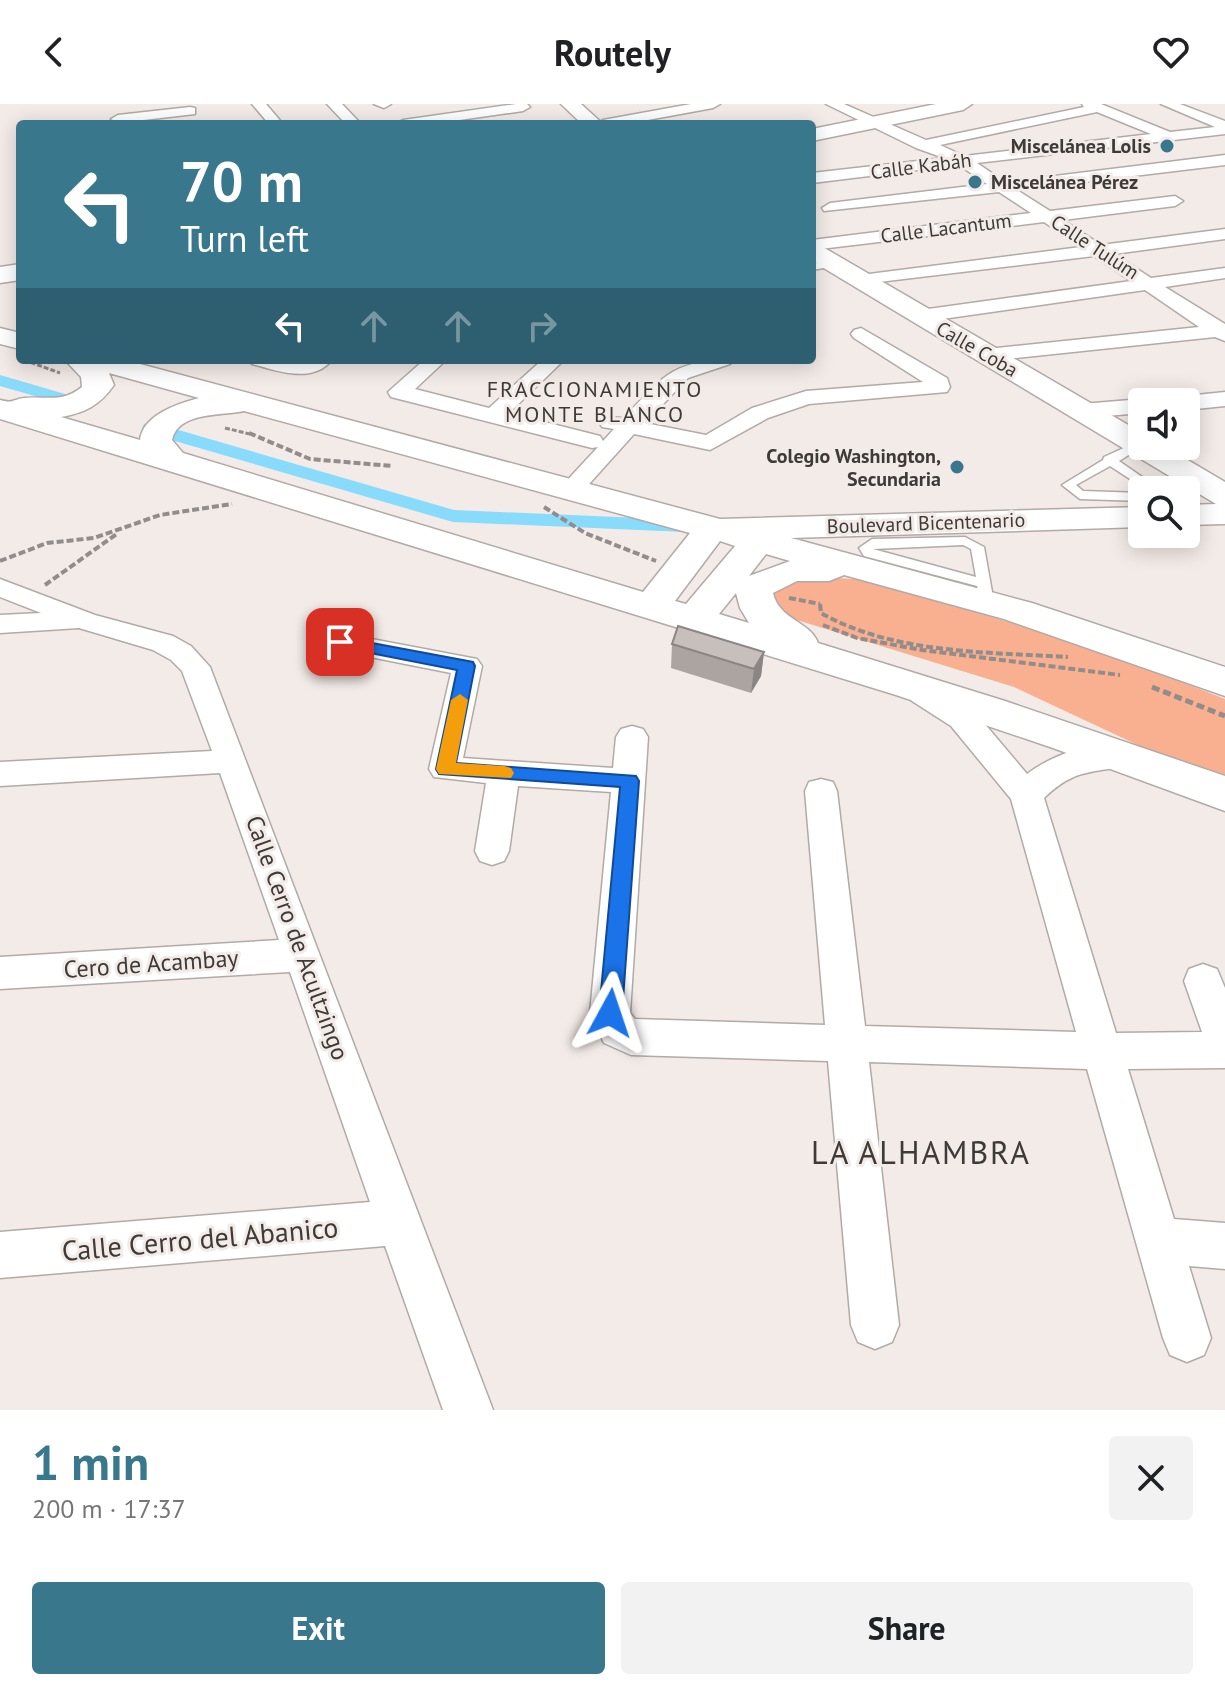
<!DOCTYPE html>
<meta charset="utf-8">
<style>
body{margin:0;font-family:"PT Sans",sans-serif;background:#f2f2f2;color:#202124;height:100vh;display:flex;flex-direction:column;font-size:30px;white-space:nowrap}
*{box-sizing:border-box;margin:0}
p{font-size:26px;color:#757577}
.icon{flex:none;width:44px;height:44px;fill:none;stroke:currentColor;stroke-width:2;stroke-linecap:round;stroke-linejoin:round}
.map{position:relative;height:1306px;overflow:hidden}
.sheet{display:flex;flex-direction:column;background:#fff;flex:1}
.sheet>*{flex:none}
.top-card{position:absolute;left:16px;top:16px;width:800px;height:244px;border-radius:8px;box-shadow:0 4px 20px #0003;background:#39778d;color:#fff;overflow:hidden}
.fabs{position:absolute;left:1128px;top:284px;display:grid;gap:16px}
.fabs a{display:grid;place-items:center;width:72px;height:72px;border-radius:8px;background:#fff;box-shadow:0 4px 20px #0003;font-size:40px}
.pin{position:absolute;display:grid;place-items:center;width:68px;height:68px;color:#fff;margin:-34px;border-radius:16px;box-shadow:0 4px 12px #0006}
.me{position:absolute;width:88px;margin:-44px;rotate:5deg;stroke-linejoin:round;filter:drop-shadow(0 0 6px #0008)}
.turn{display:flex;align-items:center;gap:28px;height:168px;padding:0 32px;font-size:36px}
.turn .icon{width:104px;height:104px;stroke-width:2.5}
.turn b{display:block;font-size:56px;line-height:68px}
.lanes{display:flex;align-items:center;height:76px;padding:0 32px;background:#0003;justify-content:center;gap:40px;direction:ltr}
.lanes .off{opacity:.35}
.round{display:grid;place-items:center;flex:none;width:84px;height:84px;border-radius:8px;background:#f2f2f2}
.summary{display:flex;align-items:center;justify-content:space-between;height:136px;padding:0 32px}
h1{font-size:48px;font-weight:800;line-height:60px;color:#39778d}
.button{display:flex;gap:16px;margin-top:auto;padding:16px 32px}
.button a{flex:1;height:92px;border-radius:8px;background:#39778d;color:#fff;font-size:32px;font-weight:800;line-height:92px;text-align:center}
.button a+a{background:#f2f2f2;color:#202124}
header{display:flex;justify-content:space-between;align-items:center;height:104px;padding:0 32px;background:#fff;font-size:36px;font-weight:800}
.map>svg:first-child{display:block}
.green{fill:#f8b091}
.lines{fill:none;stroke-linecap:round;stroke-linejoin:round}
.canal{fill:#88dbfa;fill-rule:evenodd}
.lane-casing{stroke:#b2aaa6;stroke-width:3}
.street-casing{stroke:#b2aaa6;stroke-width:3}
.secondary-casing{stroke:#b2aaa6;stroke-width:3}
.path-far2{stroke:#928c8a;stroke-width:3;stroke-dasharray:5 2;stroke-linecap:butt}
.path-far1{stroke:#928c8a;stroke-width:4;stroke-dasharray:7 3;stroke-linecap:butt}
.path{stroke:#928c8a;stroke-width:5;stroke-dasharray:8 4;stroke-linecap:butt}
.lane{fill:#fff;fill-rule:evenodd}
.street{fill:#fff;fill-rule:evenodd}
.secondary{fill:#fff;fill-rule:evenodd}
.wall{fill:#aba4a1}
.shaded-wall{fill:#8b8683}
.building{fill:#c7bfbb;stroke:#8b8683;stroke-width:2}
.route{fill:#1a73e8;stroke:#114b97;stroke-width:2}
.slow{fill:#f59e0b}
.poi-dot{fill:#39778d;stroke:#f3ebe7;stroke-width:3}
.labels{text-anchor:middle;stroke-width:6;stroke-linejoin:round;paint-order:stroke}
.far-poi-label{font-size:20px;font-weight:bold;fill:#3d3a38;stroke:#f3ebe7;text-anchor:end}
.far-street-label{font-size:20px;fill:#3d3a38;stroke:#f3ebe7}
.far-neighbourhood-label{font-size:22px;letter-spacing:2px;fill:#3d3a38;stroke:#f3ebe7}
.street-label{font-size:24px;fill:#3d3a38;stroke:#f3ebe7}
.near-street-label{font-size:28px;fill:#3d3a38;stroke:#f3ebe7}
.near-neighbourhood-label{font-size:32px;letter-spacing:2px;fill:#3d3a38;stroke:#f3ebe7}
</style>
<header><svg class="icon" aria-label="back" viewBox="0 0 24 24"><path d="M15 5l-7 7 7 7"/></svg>Routely<svg class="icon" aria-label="heart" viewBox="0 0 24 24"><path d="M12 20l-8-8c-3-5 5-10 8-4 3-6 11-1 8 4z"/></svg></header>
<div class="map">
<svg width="1225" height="1306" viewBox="0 0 1225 1306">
<rect width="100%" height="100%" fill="#f3ebe7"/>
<path class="green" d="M820 473 871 476 1100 546 1225 595V682L1014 583 787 513 770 496 784 475Z"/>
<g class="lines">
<path class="canal" d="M0 271 65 290 68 294 59 299 0 282Z
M151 318 454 406 685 416 695 422 685 428 453 418 144 328 142 324 144 320Z"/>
<defs>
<path id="lane" d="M832 157 836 160 835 162 812 166V160Z
M1139 337H1142L1143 342 1119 357 1161 386H1147L1110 362 1076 381 1083 387 1142 389V397L1080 395 1062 381 1103 356 1104 353Z
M965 433 984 443 994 499 992 502H982L977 482 864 452 859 444 872 435ZM963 441 971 445 976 473 873 445Z"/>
<path id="street" d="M252 0H266L283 20H269Z
M327 0H342L361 20H346Z
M374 0H391L384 4Z
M516 0H527L530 3 523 7 432 20H396L403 16Z
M691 0H720L713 4 626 20H596L603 16Z
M826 0H844L926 36 1084 3 1082 0H1101L1170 28 1215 23 1161 0H1180L1225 17V30L977 59 1005 78 1225 51V61L1017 86 1050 107 1175 92 1183 97 1175 102 1063 116 1101 141 1225 125V135L1114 150 1151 174 1225 164V174L1165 183 1225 220V237L1215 233 987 257 977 251 987 245 1199 223 1145 186 921 218 911 212 921 206 1131 177 1094 152 854 181 852 177 854 173 861 171 1081 143 1044 118 812 146V136L1031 109 999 88 824 107 822 104 830 99 987 80 959 61 812 79V69L944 54 916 44ZM1097 8 1151 30 964 52 940 41Z
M190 3 195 4V10L118 19 111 15 118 11Z
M861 224 947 274 950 283 947 288 809 300 768 314 710 346 634 330 581 389H563L560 384 598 343 592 344 391 293 388 288 424 256H446L415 285 489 304 542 256H564L509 309 600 332 603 337 614 325 602 323 599 318 602 313 624 314C663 272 673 256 733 256L730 260 688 274 645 319 706 331 752 304 806 287 923 278 854 234 851 230 854 226Z
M249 256H332C312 280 278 267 252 260Z
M1225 288V302L1186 306V298H1176L1186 292Z
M1142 295 1150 298H1142V309L1082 314 1071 307 1082 300Z
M0 475 95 511 173 532 191 542 210 563 493 1306H443L385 1142 0 1174V1128L370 1098 290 868 0 885V853L279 836 220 669 0 682V658L212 647 182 567 171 556 153 546 79 524 0 529V511L41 509 0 493Z
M340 529 477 555 482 562 463 654 613 664 616 633 621 625 632 622 643 625 648 633 630 909 635 915 825 921 805 687 809 678 821 675 833 678 837 687 865 922 1076 928 1011 695 951 622 912 597 908 590 912 583 923 580 973 606 1027 670C1055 649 1101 633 1135 643L1140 651 1135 659C1095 671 1078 661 1044 694L1116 929 1202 928 1184 877 1189 865 1203 860 1217 865 1225 884V964L1128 965 1174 1115 1225 1119V1165L1189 1162 1211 1234 1204 1251 1187 1258 1170 1251 1163 1234 1087 965 869 958 899 1221 892 1238 875 1245 858 1238 851 1221 828 957 631 951 604 939 590 909 611 688 518 682 509 747 504 757 492 761 480 757 475 747 486 679 434 673 429 665 451 569 330 545 326 538 330 531Z"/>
<path id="secondary" d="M561 0H581L603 20H582Z
M936 0H972L963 6 812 37V25Z
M812 140 821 142 1142 329V342H1164L1225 378V420L1186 421V401L1216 400 812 157Z
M20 160V176L0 179V163Z
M0 224 20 229V245L0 240Z
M65 256H125L720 415 1142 403V423L791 434 1032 499 1225 563V592L1004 515 844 471 829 477H797L773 489C779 516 810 517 818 539L1005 597 1225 672V707L1053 644 896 591 0 315V296C15 300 12 295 25 294 48 292 62 299 82 283L81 273ZM109 269 199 294C177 300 143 311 140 336L61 313C85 309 100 301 114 281ZM244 307 690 429 643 488 183 349 172 336C178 307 223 312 244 307ZM720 437 735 442 686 500 675 497ZM766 450 790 457 749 472ZM736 489 740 504 749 519 719 510Z"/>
</defs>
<use href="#lane" class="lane-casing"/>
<use href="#street" class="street-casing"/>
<use href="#secondary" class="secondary-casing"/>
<path class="path-far2" d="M24 256 60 269
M225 324 254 331"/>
<path class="path-far1" d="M249 329 310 355 392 362
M544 403 585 429 656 457
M0 457 47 439 94 434 160 411 232 400
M45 481 118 429
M789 494 820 500
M820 500 821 509C893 550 987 548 1068 553
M823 521 857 534 922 546 1120 571"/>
<path class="path" d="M1152 583 1225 612"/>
<use href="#lane" class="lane"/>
<use href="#street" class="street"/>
<use href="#secondary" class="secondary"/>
</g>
<path class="wall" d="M672 540 764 548 761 572 751 589 671 564Z"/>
<path class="shaded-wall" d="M764 548 761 572 751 589 754 565Z"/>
<path class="building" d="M678 522 764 548 754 565 672 540Z"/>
<path class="route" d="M340 533 473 558 475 562 456 659 636 672 639 677 622 909 618 916 610 919 603 916 599 909 620 683 439 670 436 665 457 566 335 542 332 538Z"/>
<path class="slow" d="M460 590 468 596 456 659 504 662 511 664 514 669 511 674 439 670 436 665 451 596Z"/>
<g class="poi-dot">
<circle cx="1167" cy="42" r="8"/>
<circle cx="975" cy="78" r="8"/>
<circle cx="957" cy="363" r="8"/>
</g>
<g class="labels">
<g class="far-poi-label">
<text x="1151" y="49">Miscelánea Lolis</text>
<text x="991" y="85" text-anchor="start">Miscelánea Pérez</text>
<text x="941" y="359">Colegio Washington,<tspan x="941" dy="23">Secundaria</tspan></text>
</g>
<g class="far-street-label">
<text transform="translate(921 62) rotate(-7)" y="7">Calle Kabáh</text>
<text transform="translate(946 124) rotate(-7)" y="7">Calle Lacantum</text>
<text transform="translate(1095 143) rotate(33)" y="7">Calle Tulúm</text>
<text transform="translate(977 245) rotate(30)" y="7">Calle Coba</text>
<text transform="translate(926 419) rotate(-2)" y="7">Boulevard Bicentenario</text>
</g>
<g class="far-neighbourhood-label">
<text x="595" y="293">FRACCIONAMIENTO<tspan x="595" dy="25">MONTE BLANCO</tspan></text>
</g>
<g class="street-label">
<text transform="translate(297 834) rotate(70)" y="8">Calle Cerro de Acultzingo</text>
<text transform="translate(151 860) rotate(-4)" y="8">Cero de Acambay</text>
</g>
<g class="near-street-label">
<text transform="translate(200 1135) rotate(-5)" y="10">Calle Cerro del Abanico</text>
</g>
<g class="near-neighbourhood-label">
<text x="921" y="1060">LA ALHAMBRA</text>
</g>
</g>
</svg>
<div class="fabs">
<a><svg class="icon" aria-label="sound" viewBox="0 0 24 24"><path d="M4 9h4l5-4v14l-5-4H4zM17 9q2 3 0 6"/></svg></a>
<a><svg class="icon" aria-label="search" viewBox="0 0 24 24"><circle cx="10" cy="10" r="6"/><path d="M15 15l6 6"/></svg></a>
</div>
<div class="pin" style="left:340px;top:538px;background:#d93025"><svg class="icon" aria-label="arrive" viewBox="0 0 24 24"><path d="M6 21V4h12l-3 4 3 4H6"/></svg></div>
<svg class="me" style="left:610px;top:909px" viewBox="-20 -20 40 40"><path d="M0-17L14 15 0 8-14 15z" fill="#1a73e8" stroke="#fff" stroke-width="4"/></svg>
<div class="top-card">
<div class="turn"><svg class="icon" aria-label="left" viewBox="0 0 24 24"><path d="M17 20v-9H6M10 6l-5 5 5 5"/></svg><div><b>70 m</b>Turn left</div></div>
<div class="lanes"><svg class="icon" aria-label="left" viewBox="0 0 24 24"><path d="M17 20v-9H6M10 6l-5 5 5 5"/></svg><svg class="icon off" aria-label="ahead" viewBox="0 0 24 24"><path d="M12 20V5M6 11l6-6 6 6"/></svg><svg class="icon off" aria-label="ahead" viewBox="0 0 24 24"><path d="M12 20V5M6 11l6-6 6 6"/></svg><svg class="icon off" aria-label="right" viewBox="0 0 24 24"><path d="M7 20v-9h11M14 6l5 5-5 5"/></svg></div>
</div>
</div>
<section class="sheet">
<div class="summary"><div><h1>1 min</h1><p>200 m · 17:37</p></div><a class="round"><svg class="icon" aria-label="close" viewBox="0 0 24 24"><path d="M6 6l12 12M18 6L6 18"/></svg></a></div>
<div class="button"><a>Exit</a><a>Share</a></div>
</section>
